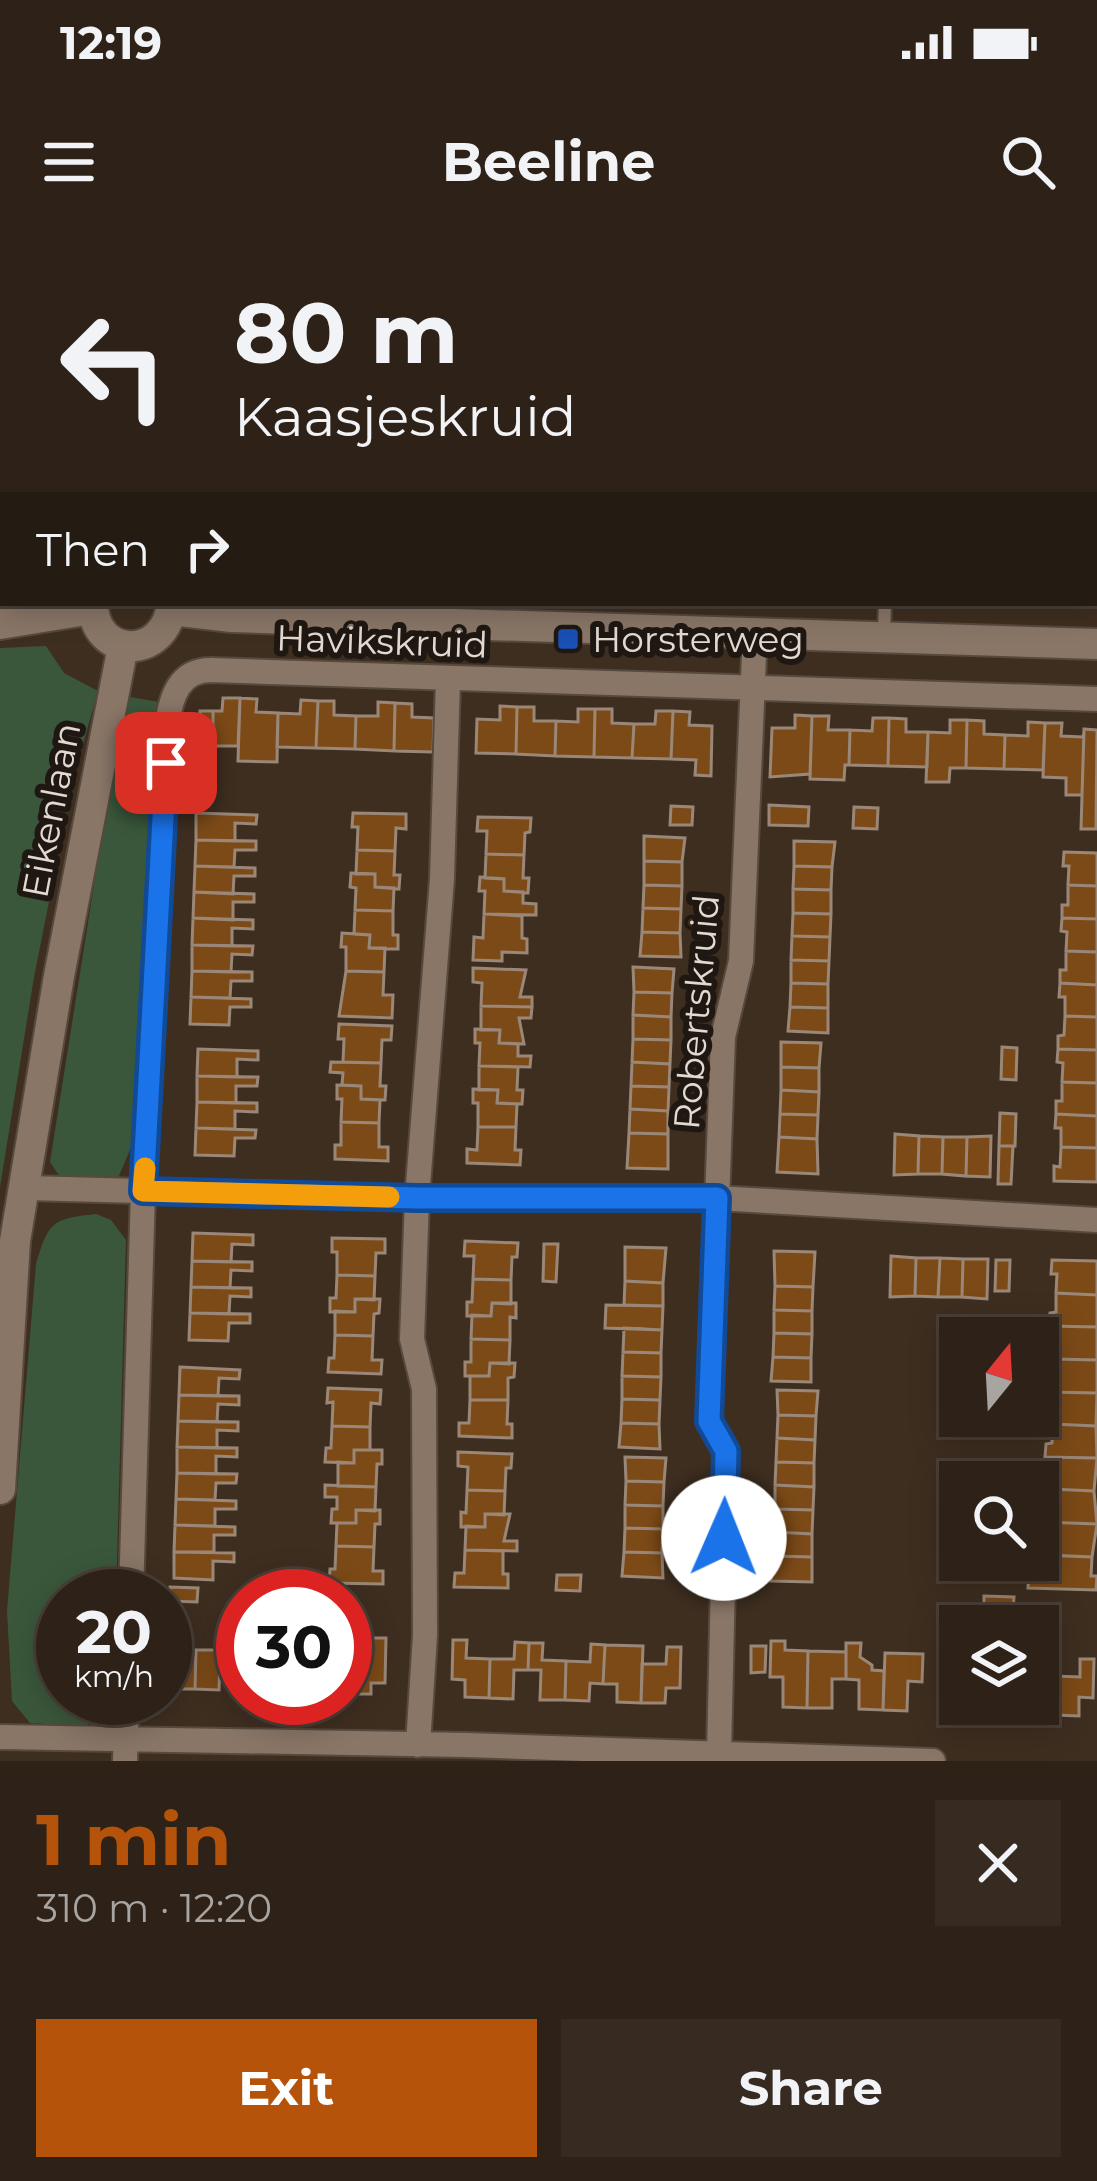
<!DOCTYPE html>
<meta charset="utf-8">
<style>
body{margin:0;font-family:Montserrat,sans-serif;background:#362a21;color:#f1f3f6;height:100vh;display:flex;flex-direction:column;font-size:45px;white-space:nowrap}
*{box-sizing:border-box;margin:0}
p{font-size:39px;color:#a7a4a2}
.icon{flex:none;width:66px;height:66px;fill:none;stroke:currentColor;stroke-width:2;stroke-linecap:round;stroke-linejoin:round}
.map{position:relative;height:1521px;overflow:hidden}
.details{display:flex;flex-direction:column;background:#2e2218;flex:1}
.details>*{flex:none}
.hud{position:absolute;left:0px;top:0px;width:1098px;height:366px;box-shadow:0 6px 30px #0003,0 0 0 3px #493f37;background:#2e2218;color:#f1f3f6;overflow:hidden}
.needle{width:78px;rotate:18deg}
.fabs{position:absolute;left:939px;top:1077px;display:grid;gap:24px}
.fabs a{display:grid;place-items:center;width:120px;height:120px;border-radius:0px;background:#2e2218;box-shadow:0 6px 30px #0003,0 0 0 3px #493f37;font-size:60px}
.speed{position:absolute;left:36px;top:1329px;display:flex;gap:24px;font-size:60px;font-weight:700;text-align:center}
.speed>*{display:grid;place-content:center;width:156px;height:156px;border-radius:50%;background:#2e2218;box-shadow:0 6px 30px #0003,0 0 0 3px #493f37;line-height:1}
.speed small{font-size:30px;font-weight:400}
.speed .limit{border:18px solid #d22;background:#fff;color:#111}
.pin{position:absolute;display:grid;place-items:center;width:102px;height:102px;color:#fff;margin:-51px;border-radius:24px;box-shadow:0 6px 18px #0006}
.me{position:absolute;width:132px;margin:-66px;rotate:1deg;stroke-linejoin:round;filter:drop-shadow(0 0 9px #0008)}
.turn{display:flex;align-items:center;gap:42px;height:252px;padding:0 36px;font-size:54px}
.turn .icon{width:156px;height:156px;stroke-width:2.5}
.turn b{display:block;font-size:84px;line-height:102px}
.then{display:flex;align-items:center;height:114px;padding:0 36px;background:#0003;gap:24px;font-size:45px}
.round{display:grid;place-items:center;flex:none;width:126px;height:126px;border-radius:0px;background:#362a21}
.overview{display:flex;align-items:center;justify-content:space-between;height:204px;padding:0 36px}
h1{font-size:72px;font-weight:700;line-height:90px;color:#b45309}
.cta{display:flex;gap:24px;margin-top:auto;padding:24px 36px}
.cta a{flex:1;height:138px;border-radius:0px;background:#b45309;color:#fff;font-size:48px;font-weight:700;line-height:138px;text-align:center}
.cta a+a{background:#362a21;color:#f1f3f6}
.status{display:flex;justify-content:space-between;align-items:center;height:84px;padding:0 60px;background:#2e2218;direction:ltr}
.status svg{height:33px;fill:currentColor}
header{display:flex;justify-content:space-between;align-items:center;height:156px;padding:0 36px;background:#2e2218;font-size:54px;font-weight:700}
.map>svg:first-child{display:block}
.green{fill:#3a573b}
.building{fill:#7c4a17;stroke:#9a8777;stroke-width:3}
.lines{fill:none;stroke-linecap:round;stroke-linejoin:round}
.service-casing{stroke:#56493d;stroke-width:16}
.minor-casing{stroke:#56493d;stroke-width:28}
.tertiary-casing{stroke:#56493d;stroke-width:34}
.service{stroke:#897667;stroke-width:12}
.minor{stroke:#897667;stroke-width:24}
.tertiary{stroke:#897667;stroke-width:30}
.route-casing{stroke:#114b97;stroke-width:30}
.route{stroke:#1a73e8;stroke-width:21}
.slow{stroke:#f59e0b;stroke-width:21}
.transit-dot{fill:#1a4fb4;stroke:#1f1812;stroke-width:4.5}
.labels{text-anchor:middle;stroke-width:12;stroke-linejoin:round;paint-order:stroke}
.poi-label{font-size:36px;fill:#e3d9d0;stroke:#1f1812;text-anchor:start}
.street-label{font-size:36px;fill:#e3d9d0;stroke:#1f1812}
</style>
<div class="status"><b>12:19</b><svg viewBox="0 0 49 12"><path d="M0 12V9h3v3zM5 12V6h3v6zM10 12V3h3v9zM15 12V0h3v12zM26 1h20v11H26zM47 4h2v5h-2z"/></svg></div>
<header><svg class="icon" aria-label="menu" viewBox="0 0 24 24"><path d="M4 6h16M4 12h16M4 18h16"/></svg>Beeline<svg class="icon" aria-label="search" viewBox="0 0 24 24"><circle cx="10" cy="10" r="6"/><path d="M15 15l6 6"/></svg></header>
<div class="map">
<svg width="1097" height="1521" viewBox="0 0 1097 1521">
<rect width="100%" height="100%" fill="#3e2e20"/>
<path class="green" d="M46 406 64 433 98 451 74 536 34 737 0 947V408Z
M124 456 159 462 132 905 118 938 97 942 60 937 50 922Z
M96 974 111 980 126 1000 116 1356H63V1458H113C108 1497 62 1484 30 1483L12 1461 7 1371 36 1024C49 981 52 979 96 974Z"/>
<path class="building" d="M1095 101H1097V285H1095Z
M223 458H240L238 506H213V471H222Z
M240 458 257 459 256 472 278 473 277 522 238 521Z
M301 460 318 461 316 508 277 507 278 473 300 474Z
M318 461H334V475L356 476 355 509 316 508Z
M378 462 395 463 394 511 355 509 356 476H378Z
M395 463 412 464V477L434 478 433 512 394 511Z
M500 466 517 467 516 514 476 513 477 479 500 480Z
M517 467H534V481H556L555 516 516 514Z
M578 469H595L594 517 555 516 556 481 578 482Z
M595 469H612V483L634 484 632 518 594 517Z
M200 471H213V506L199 505Z
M656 471H673L671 519 632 518 634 484H655Z
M673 471 690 472 689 485 712 486 711 536 695 535 696 520 671 519Z
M795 475 812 476 810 534 770 537 772 488H795Z
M812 476H829L828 490H850L849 525H845L844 540 810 539Z
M873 478H889L888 526 849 525 850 490 872 491Z
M889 478 906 479V492H928L927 527 888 526Z
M950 480H967L966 528H950L949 542H926L928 492 950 493Z
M967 480 984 481V494L1005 495 1004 529 966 528Z
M1028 482 1045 483 1043 530 1004 529 1005 495 1028 496Z
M1045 483H1062L1061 496 1083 497 1084 492 1082 555H1066V538L1043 537Z
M1084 489 1097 490 1096 589H1081Z
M769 565 809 567 808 586 769 585Z
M671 566 693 567 692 585H670Z
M854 567 878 568 877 589 853 588Z
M196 573 257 575 256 584 235 583V601L196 600Z
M353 573 406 574V589L396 588 395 611 357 610 358 587H352Z
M478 577 531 578 530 592 525 593 524 615 486 614 487 591H477Z
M644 596 685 598 682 622 644 621Z
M196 600 256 601V610H235L234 627 195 626Z
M794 601 835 602 832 627 794 626Z
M357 610 395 611 394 635H400L399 649 375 647V634H356Z
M1064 612 1097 613V646L1068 645 1069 626H1063Z
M486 614 524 615 523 638H529L528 653 504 651V639L485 638Z
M644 621 682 622V646L644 645Z
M195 626 255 628V636H234L233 654 194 652Z
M794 626 832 627 831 650 793 649Z
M351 633 375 634V647L394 648 393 671 355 670 356 648 350 647Z
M480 637 504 639V651L523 652V663L536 664V675L484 674 485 651H479Z
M644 645 682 646 681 669 643 668Z
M1068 645 1097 646V679L1062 678V665H1068Z
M793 649 831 650V674L793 673Z
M194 652 254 654V662H233V680L193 678Z
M643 668 681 669 680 693 642 692Z
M355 670 393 671V695H398V709L369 708 370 695 354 694Z
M793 673 831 674 830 697 792 696Z
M484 674 522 676V698L527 699V713L502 712V721L473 720 474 697 483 698Z
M193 678 253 680V689L232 688V706L192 705Z
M1062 678 1097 679V712L1066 711 1067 692 1061 691Z
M642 692 680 693 681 717 640 716Z
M342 693 370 695 369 708H385L384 732 346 731V707H341Z
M792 696 830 697 829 721 791 720Z
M192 705 253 706 252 715 232 714 231 732 192 731Z
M1066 711 1097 712V745L1060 743V730H1066Z
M791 720 829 721 828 744 791 743Z
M633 727 674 729 672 753 634 752Z
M473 728 526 730 520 757H532V767L481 766 482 743 473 742Z
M192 731 252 732V741H231L230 758 191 757Z
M346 731 384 732 383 755H393L392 778 339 776Z
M791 743 828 744V768L790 767Z
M1060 743 1097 745V777L1065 776V757H1059Z
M634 752 672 753 671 777 633 775Z
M191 757 251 759V767H230L229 785 190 784Z
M481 766 532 767 531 778H519L524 804 499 803 500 790H481Z
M790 767 828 768V793L788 791Z
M633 775 671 777V800L633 799Z
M1065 776 1097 777V810L1058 809V796L1064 795Z
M339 784 392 786 391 800H382L381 823 343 822 344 799H338Z
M475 789 500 790 499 803 518 804V816H531L530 827 479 826 480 803H475Z
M633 799 671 800 670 824 632 822Z
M781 802 821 803 819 828 781 827Z
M1002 807 1017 808 1016 840 1001 839Z
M198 809 258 811V820L237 819V837L197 836Z
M1058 809 1097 810V843L1062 842 1063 823 1057 822Z
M331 822 381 823 380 846H386L385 860 361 859V846L342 845 343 833 330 832Z
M632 822 670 824 669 847 631 846Z
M479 826 518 827 517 850H523L522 864 497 863 498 850H479Z
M781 827 819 828V852L781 850Z
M197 836 258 837 257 846H236V863L197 862Z
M1062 842 1097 843V876L1056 874V861H1062Z
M337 845 361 846V859L380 860 379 883 341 882 342 859H337Z
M631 846 669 847 668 871 630 869Z
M473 849 498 850 497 863 517 864 516 887H478V863H473Z
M781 850 819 852 818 875 780 874Z
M197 862 257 863V872L235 871V889L196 888Z
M630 869 668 871V894L629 893Z
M1000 873 1016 874 1015 906H999Z
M780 874 818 875 817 899 779 897Z
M1056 874 1097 876V908L1061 907V888H1055Z
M341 882 379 883V907H388V921L335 919V905H341Z
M478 887H516L515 910H521L520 925 467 923V909L477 910Z
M196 888 256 890 255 898H235L234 916 195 915Z
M629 893 668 894V929L627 928Z
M895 894 919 896 918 934 894 935Z
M919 896 943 897 942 934H918Z
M991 896 990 937 966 936 967 897Z
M779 897 817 899 818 934 777 932Z
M943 897H967L966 936 942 934Z
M999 906H1013L1011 944H998Z
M1061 907 1097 908V942L1054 941V926L1060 927Z
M193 993 253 995V1005L232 1004 231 1022 192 1021Z
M332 998 385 999V1013H376L375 1036 337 1035V1012H332Z
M465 1001 518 1003 517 1017H512L511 1040 473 1039 474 1016H464Z
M544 1004H558L556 1042 543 1041Z
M625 1007 666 1008 663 1043 625 1041Z
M774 1011 815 1012 813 1047 775 1046Z
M891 1016 916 1018 915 1056 890 1057Z
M916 1018H940L938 1057 915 1056Z
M940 1018 963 1019 962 1057H938Z
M963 1019H988L987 1059 962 1057Z
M996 1020H1010L1009 1051H995Z
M1052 1020 1097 1021V1055L1056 1053 1057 1034H1051Z
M192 1021 252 1022V1031L231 1030 230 1048 191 1047Z
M337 1035 375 1036 374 1060 355 1059V1072H330V1058H336Z
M473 1039 511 1040V1064L492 1063 491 1076H467V1062H472Z
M625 1041 663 1043V1066L624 1065Z
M775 1046 813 1047 812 1071 774 1070Z
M191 1047 251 1048V1057L230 1056 229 1074 190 1073Z
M1056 1053 1097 1055V1087L1049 1086 1050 1073 1056 1072Z
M355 1059H380L379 1073 374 1074 373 1096 335 1095V1071L355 1072Z
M492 1063H516V1078L510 1077V1100L471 1099 472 1075 491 1076Z
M606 1065 663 1066 662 1090 605 1088Z
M774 1070 812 1071V1094L774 1093Z
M190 1073 250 1074V1083H229L228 1101 189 1100Z
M1049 1086 1097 1087V1120L1054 1119 1055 1100 1049 1099Z
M624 1088 662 1090 661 1113 623 1112Z
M774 1093 812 1094 811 1118 773 1117Z
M335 1095 373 1096 372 1120H382L381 1134 328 1132 329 1118H334Z
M471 1099 510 1100 509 1124 490 1123 489 1136H465V1122H471Z
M623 1112 661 1113V1137L622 1136Z
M773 1117 811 1118V1142L771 1141Z
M1054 1119 1097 1120V1153L1047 1152 1048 1138H1053Z
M490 1123H515L514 1137 508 1138V1160H470V1136H489Z
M180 1127 240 1130 239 1139 219 1138 218 1156 179 1155Z
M622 1136 661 1137 660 1160 622 1159Z
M328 1148 381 1150 380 1164 371 1163 370 1187 332 1186 333 1162 327 1163Z
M777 1150 818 1151 816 1176 778 1175Z
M1047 1152 1097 1153 1096 1186 1052 1184 1053 1165H1047Z
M179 1155 239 1156V1165L218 1164 217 1182 178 1181Z
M622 1159 660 1160 659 1184 621 1183Z
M470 1160H508L507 1184H512V1198L459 1196V1183H469Z
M778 1175 816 1176 815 1200 777 1198Z
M178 1181 238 1182V1191L217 1190V1208L177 1207Z
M621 1183 659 1184 660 1209 619 1207Z
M1052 1184 1096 1186 1097 1218 1045 1217 1046 1204 1052 1203Z
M332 1186 370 1187V1210H354V1223L325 1222 326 1208H331Z
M777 1198 815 1200 814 1223 776 1222Z
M177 1207 237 1208V1217L216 1216V1234L177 1233Z
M354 1210H382V1224H377L376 1247 338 1246V1222L354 1223Z
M458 1212 512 1214 511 1228H506L505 1251 467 1250 468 1227 458 1226Z
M625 1217 666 1218 664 1242 626 1241Z
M1045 1217 1097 1218 1094 1251 1050 1249 1051 1230H1045Z
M776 1222 814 1223V1247L775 1245Z
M177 1233 237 1234 236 1243H216L215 1260 176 1259Z
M626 1241 664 1242 663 1266 625 1265Z
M325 1245 376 1247 375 1271 356 1270V1283H331L332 1269H337V1257H325Z
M775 1245 814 1247 813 1270 775 1269Z
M1050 1249 1094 1251 1097 1284 1044 1282V1269H1049Z
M467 1250 505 1251 504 1275 485 1274V1287H461V1272L466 1273Z
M176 1259 236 1261V1269H215V1286L175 1285Z
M625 1265 663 1266V1289L625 1288Z
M775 1269 813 1270 812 1294 774 1292Z
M356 1270H380V1284H375L374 1307 336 1306 337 1283H356Z
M485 1274H510L504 1301H517V1311L465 1310 466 1286 485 1287Z
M1044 1282 1097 1284 1092 1317 1048 1315 1049 1296H1043Z
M175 1285 235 1287V1295H214V1312H174Z
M625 1288 663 1289 662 1313 624 1312Z
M774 1292 812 1294V1317L773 1316Z
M336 1306 374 1307 373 1331H383V1344L329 1343 330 1329H335Z
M465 1310 503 1311V1334H508V1348L454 1347 455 1333H464Z
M174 1312 234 1313V1322L213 1321V1340L174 1338Z
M624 1312 662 1313 663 1338 622 1336Z
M1038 1315 1092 1317 1091 1336H1097L1096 1350 1028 1348 1029 1320H1038Z
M773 1316 812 1317V1342L771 1341Z
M557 1335H581L580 1351 556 1350Z
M170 1347 198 1348 197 1362 170 1361Z
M984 1356 1014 1357 1013 1370 984 1366Z
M220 1393 234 1394V1421H220L219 1450 195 1449 196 1410H220Z
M372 1398H386L385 1443H371V1454H347L348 1407H372Z
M453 1400H467L466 1418 490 1419 489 1458 465 1457V1440L452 1439Z
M771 1401H785V1410L808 1411 807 1468 783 1467V1437H770Z
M515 1402 529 1403 528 1430H514L513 1459 489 1458 490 1419H514Z
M529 1403H543L542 1420 566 1421 565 1460H540L541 1430H528Z
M846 1403H861L860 1417 872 1425V1430L884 1431 883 1470 859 1469V1440L846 1439Z
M591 1404 605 1405 603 1444 590 1443 589 1461 565 1460 566 1421 590 1422Z
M605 1405 643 1406 641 1463 617 1462V1444H603Z
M751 1406H766L765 1432 751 1433Z
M667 1407H681L680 1448H666L665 1463H641L642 1424H666Z
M171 1409 196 1410 195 1449H170Z
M808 1411 846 1412V1439H832V1468H807Z
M885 1413 923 1414 922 1442 908 1441 907 1471 883 1470Z
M942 1415 960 1416V1464H979V1473L954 1472 955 1443 941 1442Z
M1080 1419H1094L1093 1458 1079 1457V1476L1055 1475V1436L1080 1437Z
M1038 1435 1055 1436V1475L1030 1474V1464H1038Z"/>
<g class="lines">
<defs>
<path id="service" d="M901 3V0
M1043 3V0
M884 394 885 363"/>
<path id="minor" d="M166 3V0
M26 948 417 958H717L1097 980
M131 1356 143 951 167 484C171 457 179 430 211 430L1097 459
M0 1497 467 1505 933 1521
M418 1505 425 1395 424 1149 412 1099 417 958 442 639 448 440
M719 1514 726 1211 709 1181 723 797 741 721 755 392
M125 1521 127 1458"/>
<path id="tertiary" d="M93 363C93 419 166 422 172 363
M171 370 232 377 1097 404
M0 384 92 369
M0 1249 15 1001 59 736 123 406"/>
</defs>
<use href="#service" class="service-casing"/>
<use href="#minor" class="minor-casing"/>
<use href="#tertiary" class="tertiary-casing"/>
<use href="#service" class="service"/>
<use href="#minor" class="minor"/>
<use href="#tertiary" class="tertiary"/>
</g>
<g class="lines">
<defs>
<path id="route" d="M166 523 143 951 417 958H717L709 1181 726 1211 724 1298"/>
</defs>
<use href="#route" class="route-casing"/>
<use href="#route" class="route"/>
<path class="slow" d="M145 928 143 951 389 957"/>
</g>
<rect class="transit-dot" x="556" y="387" width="24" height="24" rx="6"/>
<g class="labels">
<g class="poi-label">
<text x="592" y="412">Horsterweg</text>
</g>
<g class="street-label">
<text transform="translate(382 401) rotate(2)" y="13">Havikskruid</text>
<text transform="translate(51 570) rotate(-79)" y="13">Eikenlaan</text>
<text transform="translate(696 772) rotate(-85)" y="13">Robertskruid</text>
</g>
</g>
</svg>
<div class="fabs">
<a><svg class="needle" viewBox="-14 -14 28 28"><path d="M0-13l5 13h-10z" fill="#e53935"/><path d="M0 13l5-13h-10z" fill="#a7a4a2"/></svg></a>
<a><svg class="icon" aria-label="search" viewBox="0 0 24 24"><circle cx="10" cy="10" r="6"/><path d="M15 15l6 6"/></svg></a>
<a><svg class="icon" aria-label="layers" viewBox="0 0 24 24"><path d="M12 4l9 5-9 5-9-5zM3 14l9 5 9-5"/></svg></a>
</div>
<div class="speed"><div>20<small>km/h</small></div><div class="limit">30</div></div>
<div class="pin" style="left:166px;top:523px;background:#d93025"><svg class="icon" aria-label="arrive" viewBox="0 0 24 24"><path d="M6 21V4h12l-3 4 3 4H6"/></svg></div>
<svg class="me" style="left:724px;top:1298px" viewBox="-20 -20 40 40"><circle r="19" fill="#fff"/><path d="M0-13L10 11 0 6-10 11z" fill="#1a73e8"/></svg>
<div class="hud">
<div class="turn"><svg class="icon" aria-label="left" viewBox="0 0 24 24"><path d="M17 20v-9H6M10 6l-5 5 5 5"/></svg><div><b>80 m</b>Kaasjeskruid</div></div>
<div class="then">Then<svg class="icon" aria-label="right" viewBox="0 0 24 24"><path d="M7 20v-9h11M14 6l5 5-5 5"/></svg></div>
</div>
</div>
<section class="details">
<div class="overview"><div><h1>1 min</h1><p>310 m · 12:20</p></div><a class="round"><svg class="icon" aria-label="close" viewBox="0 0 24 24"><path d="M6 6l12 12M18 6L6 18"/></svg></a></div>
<div class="cta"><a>Exit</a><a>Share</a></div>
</section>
